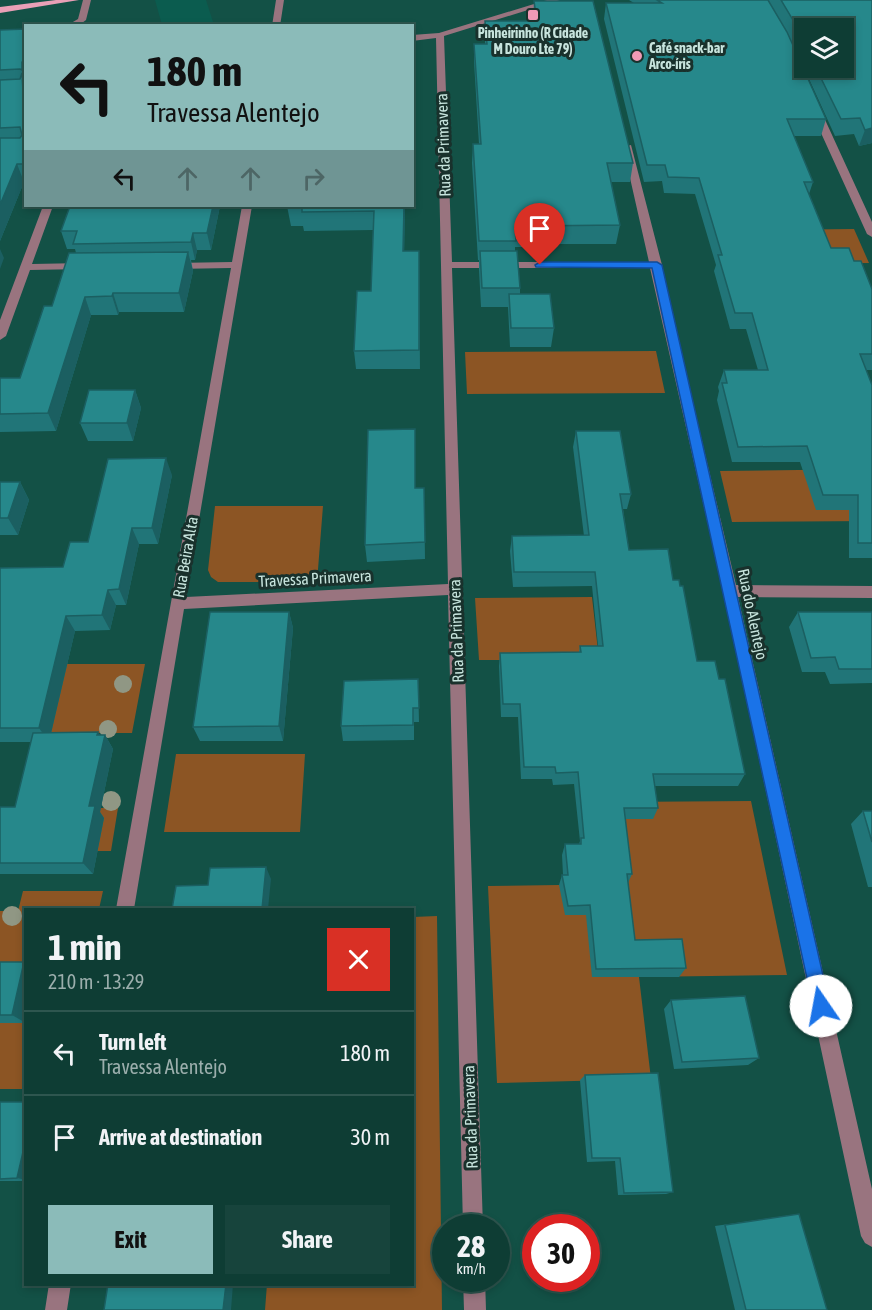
<!DOCTYPE html>
<meta charset="utf-8">
<style>
body{margin:0;font-family:"Asap Condensed",sans-serif;background:#17443c;color:#f1f3f6;height:100vh;display:flex;flex-direction:column;font-size:22px;white-space:nowrap}
*{box-sizing:border-box;margin:0}
p{font-size:20px;color:#9baeac}
.icon{flex:none;width:33px;height:33px;fill:none;stroke:currentColor;stroke-width:2;stroke-linecap:round;stroke-linejoin:round}
.map{position:relative;flex:1;overflow:hidden}
.sheet{position:absolute;left:24px;top:908px;width:390px;height:378px;display:flex;flex-direction:column;background:#0e3d34;border-radius:0px;box-shadow:0 3px 9px #0003,0 0 0 2px #2e564f}
.sheet>*{flex:none}
.banner{position:absolute;left:24px;top:24px;width:390px;height:183px;border-radius:0px;box-shadow:0 3px 9px #0003,0 0 0 2px #2e564f;background:#8bbbb9;color:#111;overflow:hidden}
.tools{position:absolute;left:794px;top:18px;display:grid;gap:12px}
.tools a{display:grid;place-items:center;width:60px;height:60px;border-radius:0px;background:#0e3d34;box-shadow:0 3px 9px #0003,0 0 0 2px #2e564f;font-size:30px}
.speed{position:absolute;left:432px;top:1214px;display:flex;gap:12px;font-size:30px;font-weight:700;text-align:center}
.speed>*{display:grid;place-content:center;width:78px;height:78px;border-radius:50%;background:#0e3d34;box-shadow:0 3px 9px #0003,0 0 0 2px #2e564f;line-height:1}
.speed small{font-size:15px;font-weight:400}
.speed .limit{border:9px solid #d22;background:#fff;color:#111}
.pin{position:absolute;display:grid;place-items:center;width:51px;height:51px;color:#fff;margin:-62px -26px;border-radius:50% 50% 50% 0;rotate:-45deg;box-shadow:0 0 6px #0007}
.pin .icon{rotate:45deg}
.me{position:absolute;width:66px;margin:-33px;rotate:348deg;stroke-linejoin:round;filter:drop-shadow(0 0 4px #0008)}
.turn{display:flex;align-items:center;gap:21px;height:126px;padding:0 24px;font-size:27px}
.turn .icon{width:78px;height:78px;stroke-width:2.5}
.turn b{display:block;font-size:42px;line-height:51px}
.lanes{display:flex;align-items:center;height:57px;padding:0 24px;background:#0003;justify-content:center;gap:30px;direction:ltr}
.lanes .off{opacity:.35}
.round{display:grid;place-items:center;flex:none;width:63px;height:63px;border-radius:0px;background:#17443c}
.overview{display:flex;align-items:center;justify-content:space-between;height:102px;padding:0 24px}
h1{font-size:36px;font-weight:700;line-height:45px}
.action{display:flex;gap:12px;margin-top:auto;padding:12px 24px}
.action a{flex:1;height:69px;border-radius:0px;background:#8bbbb9;color:#111;font-size:24px;font-weight:700;line-height:69px;text-align:center}
.action a+a{background:#17443c;color:#f1f3f6}
ul{padding:0;list-style:none}
li{display:flex;align-items:center;gap:18px;height:84px;padding:0 24px;border-top:2px solid #2e564f}
li div{flex:1}
li b{display:block;font-size:22px}
li em{font-style:normal}
.map>svg:first-child{display:block}
.built{fill:#0b5c4f}
.green{fill:#8c5524}
.lines{fill:none;stroke-linecap:round;stroke-linejoin:round}
.minor{fill:#99747f;fill-rule:evenodd}
.major{fill:#e9a0b7;fill-rule:evenodd}
.tree{fill:#909784}
.wall{fill:#217578;fill-rule:evenodd}
.shaded-wall{fill:#1b5f61}
.building{fill:#26888b;stroke:#1b5f61;stroke-width:1.5}
.route{fill:#1a73e8;stroke:#114b97;stroke-width:1.5}
.poi-dot{fill:#f09ab6;stroke:#19312c;stroke-width:2}
.labels{text-anchor:middle;stroke-width:6;stroke-linejoin:round;paint-order:stroke}
.far-poi-label{font-size:14px;font-weight:bold;fill:#c7e4dd;stroke:#19312c}
.street-label{font-size:16px;fill:#c7e4dd;stroke:#19312c}
</style>
<div class="map">
<svg width="872" height="1310" viewBox="0 0 872 1310">
<rect width="100%" height="100%" fill="#135146"/>
<path class="built" d="M155 0H206L214 25H162Z"/>
<path class="green" d="M854 229 869 263 769 264 758 230Z
M656 351 665 393 467 394 465 352Z
M872 469V521L732 522 720 471Z
M215 506H323L317 582H218L211 577 208 570Z
M592 597 599 660H479L475 598Z
M24 664H145L132 733H5Z
M176 754H305L300 832H164Z
M751 801 787 975 639 977 651 1079 497 1083 488 886 627 884 617 802Z
M0 808H118L111 851H97L103 819Z
M23 891H103L99 909H26L25 971H0V911H18Z
M437 916 442 1310H265L267 1284H412L413 917Z
M0 1023H25V1089H0Z"/>
<g class="lines">
<path class="minor" d="M83 0H91L86 20 78 26H66L78 19Z
M276 0H284L280 26H272Z
M547 0H560L444 36 452 262H649L623 147 631 145 662 265 661 267 736 585 872 586V598L738 597 872 1189V1247L865 1243 861 1236 723 591 650 268H452L483 1227H463L448 595 184 609 134 909H116L231 268 174 269 169 266 174 263 232 262 242 206H252L186 597 448 584 436 38 412 41V35L439 33Z
M816 108 821 111 872 222V237L867 234 811 111Z
M43 206H53L32 264 84 263 89 266 84 269 30 270 6 336 0 340V320Z
M463 1278H485L486 1310H464Z
M49 1284H71L67 1310H45Z"/>
<path class="major" d="M56 0H79L0 13V7Z"/>
</g>
<g class="tree">
<circle cx="123" cy="684" r="9"/>
<circle cx="108" cy="729" r="9"/>
<circle cx="111" cy="801" r="10"/>
<circle cx="12" cy="916" r="10"/>
</g>
<path class="wall" d="M629 0H872V143L859 146 854 134 835 136 794 46 788 36 826 119 821 136H794L813 182 809 194 831 248 854 261 872 289V370H866L872 385V558H849V510H816L800 462H732L717 400 719 391 718 387 724 370H758L746 329H730L714 271 716 265 695 194 664 193 662 181 644 182 604 19 606 3H634ZM804 28 843 68H804Z
M534 1 633 163 630 182H611L620 225 616 244H528V247H515V251L520 288V294L554 328 551 347H510L508 307H481L479 270V260H478L472 163 473 144H479L474 62V44H485V21H533Z
M26 29V182H24L0 241V30Z
M412 129H415V196H412Z
M70 206H220L211 250H197L195 260H191L193 271 184 312H119L118 315H91L56 431 0 432V378H20L76 253 75 249H67L61 231Z
M287 206H405L404 251H419L420 369H356L354 351 371 291 373 230 304 231 303 226H291Z
M135 390 141 408 133 441H88L80 423Z
M576 431 631 494 627 509H623L629 550 673 580 697 661 719 679 745 774 738 786H655L658 808 653 819H625L632 874 628 883 635 940 686 968 679 977H592L586 915H565L559 885 562 875H563L562 855 565 844H579L580 841 574 784 553 785 552 779H521L518 717H501L499 666 500 653 579 652 580 646H598L592 586 513 587 510 551 512 536H584L573 447Z
M172 475 158 544H139L126 605H116L110 630 75 631 51 733 105 735 113 749 100 812 104 818 93 874H0V808L15 807 31 742H0V568L63 567 88 542Z
M0 482H20L29 500 18 535H0Z
M416 488H424L425 559 367 562 365 545Z
M289 612 293 628 283 741H200L193 727Z
M798 612H872V683L830 684 825 672H802L789 627Z
M418 679 419 722H414V740L343 741 341 726Z
M863 811H872V887H868L851 824Z
M0 962 26 963V1023H0Z
M671 1000 759 1058 748 1065 674 1069 664 1009Z
M585 1075 673 1192 666 1194 618 1195 615 1161 587 1162 580 1080Z
M0 1102H26V1181H0Z
M799 1214 827 1310H735L715 1226Z"/>
<path class="shaded-wall" d="M26 61V80L22 70V62Z
M22 73 26 82V97L23 91Z
M872 128V143L859 146 865 130Z
M415 129V196L414 177Z
M17 164 24 182 0 241V205Z
M213 206H220L211 250 207 233Z
M404 206H405L404 270 403 251Z
M193 233 197 250 195 260 191 242Z
M0 249 4 258 0 269Z
M188 252 193 271 184 312 179 293Z
M113 293 119 312 118 315 112 296Z
M85 297 91 315 56 431 48 413Z
M135 390 141 408 133 441 127 423Z
M166 458 172 475 158 544 152 528Z
M20 482 29 500 18 535 8 518Z
M132 528 139 544 126 605 119 589Z
M108 590 116 605 110 630 102 615Z
M289 612 293 628 283 741 279 726Z
M66 616 75 631 49 742 39 728Z
M98 732 103 740 105 735 113 749 100 812 104 818 93 874 83 863Z
M266 867 271 879 268 909H262Z
M24 962 26 963V1023L12 1015Z
M26 1139V1180L17 1178Z
M226 1284H233L231 1310H223Z"/>
<path class="building" d="M657 0H768L787 32 826 119H787L813 182H804L831 248H849L854 261H861L872 289V354H860L872 385V543H858V495H823L807 446 738 447 722 383H727L724 370H768L752 313H735L718 255H722L699 178 668 177 665 165H647L606 3H662Z
M781 0H872V128L865 130 860 118 841 119 816 68H843V28H804V41L799 30Z
M534 1H593L633 163H607L620 225 529 226V228H515L516 241H479L473 144H481L474 44H487L485 21H537Z
M26 29V61L22 62V70L20 69 0 70V30Z
M22 73 23 91H26V162L24 164H17L0 205V138H20L22 135 20 127 0 128V80L20 79Z
M412 129H415L414 177H412Z
M70 206H213L207 233H193L191 242 73 244 77 231H61Z
M288 206H404L403 251H419V350L354 351 357 291H371L374 211 302 212V207H288Z
M480 251H517L520 288H482Z
M188 252 179 293H113L112 296 85 297 48 413 0 414V378H20L44 306H52L69 253Z
M509 294H550L554 328H511Z
M89 390H135L127 423H80Z
M415 429V488H424L425 542 365 545 368 430Z
M576 431H620L631 494H620L629 550 668 549 673 580H679L680 586H683L697 661H715L719 679H725L745 774H653L658 808H624L632 874H627L635 940 682 939 686 968 596 969 590 905 568 906 562 875H568L565 844H581V838H584L578 772 556 773 555 767H524L520 704H503L500 653 581 652 580 646H603L595 572H514L512 536 589 535Z
M166 458 152 528H132L119 589 108 590 102 615 66 616 39 728H0V568L63 567 70 542H88L108 459Z
M0 482H20L8 518H0Z
M210 612H289L279 726 193 727Z
M798 612H872V669H839L835 657 811 658Z
M418 679 419 708H413V725L341 726 344 681Z
M98 732 97 735H105L89 806H95L83 863H0V807H15L33 733Z
M863 811H872V842Z
M266 867 262 909H172L176 886 208 885 210 868Z
M0 962H24L12 1015H0Z
M745 996 759 1058 682 1062 671 1000Z
M658 1073 673 1192 624 1193 620 1158H592L585 1075Z
M0 1102H26V1139L17 1178 0 1179Z
M799 1214 827 1310H746L725 1225Z
M108 1284H226L223 1310H104Z"/>
<path class="route" d="M540 262H657L662 265 830 1006 827 1012 821 1014 815 1012 813 1006 652 268 536 267 535 265Z"/>
<g class="poi-dot">
<rect x="527" y="9" width="12" height="12" rx="3"/>
<circle cx="637" cy="56" r="6"/>
</g>
<g class="labels">
<g class="far-poi-label">
<text x="533" y="38">Pinheirinho (R Cidade<tspan x="533" dy="16">M Douro Lte 79)</tspan></text>
<text x="649" y="53" text-anchor="start">Café snack-bar<tspan x="649" dy="16">Arco-íris</tspan></text>
</g>
<g class="street-label">
<text transform="translate(443 145) rotate(-92)" y="6">Rua da Primavera</text>
<text transform="translate(185 557) rotate(-80)" y="6">Rua Beira Alta</text>
<text transform="translate(315 578) rotate(-3)" y="6">Travessa Primavera</text>
<text transform="translate(753 614) rotate(78)" y="6">Rua do Alentejo</text>
<text transform="translate(456 631) rotate(-92)" y="6">Rua da Primavera</text>
<text transform="translate(470 1117) rotate(-92)" y="6">Rua da Primavera</text>
</g>
</g>
</svg>
<div class="tools">
<a><svg class="icon" aria-label="layers" viewBox="0 0 24 24"><path d="M12 4l9 5-9 5-9-5zM3 14l9 5 9-5"/></svg></a>
</div>
<div class="speed"><div>28<small>km/h</small></div><div class="limit">30</div></div>
<div class="pin" style="left:540px;top:265px;background:#d93025"><svg class="icon" aria-label="arrive" viewBox="0 0 24 24"><path d="M6 21V4h12l-3 4 3 4H6"/></svg></div>
<svg class="me" style="left:821px;top:1006px" viewBox="-20 -20 40 40"><circle r="19" fill="#fff"/><path d="M0-13L10 11 0 6-10 11z" fill="#1a73e8"/></svg>
<div class="banner">
<div class="turn"><svg class="icon" aria-label="left" viewBox="0 0 24 24"><path d="M17 20v-9H6M10 6l-5 5 5 5"/></svg><div><b>180 m</b>Travessa Alentejo</div></div>
<div class="lanes"><svg class="icon" aria-label="left" viewBox="0 0 24 24"><path d="M17 20v-9H6M10 6l-5 5 5 5"/></svg><svg class="icon off" aria-label="ahead" viewBox="0 0 24 24"><path d="M12 20V5M6 11l6-6 6 6"/></svg><svg class="icon off" aria-label="ahead" viewBox="0 0 24 24"><path d="M12 20V5M6 11l6-6 6 6"/></svg><svg class="icon off" aria-label="right" viewBox="0 0 24 24"><path d="M7 20v-9h11M14 6l5 5-5 5"/></svg></div>
</div>
<section class="sheet">
<div class="overview"><div><h1>1 min</h1><p>210 m · 13:29</p></div><a class="round" style="background:#d93025;color:#fff"><svg class="icon" aria-label="close" viewBox="0 0 24 24"><path d="M6 6l12 12M18 6L6 18"/></svg></a></div>
<ul>
<li><svg class="icon" aria-label="left" viewBox="0 0 24 24"><path d="M17 20v-9H6M10 6l-5 5 5 5"/></svg><div><b>Turn left</b><p>Travessa Alentejo</p></div><em>180 m</em></li>
<li><svg class="icon" aria-label="arrive" viewBox="0 0 24 24"><path d="M6 21V4h12l-3 4 3 4H6"/></svg><div><b>Arrive at destination</b></div><em>30 m</em></li>
</ul>
<div class="action"><a>Exit</a><a>Share</a></div>
</section>
</div>
